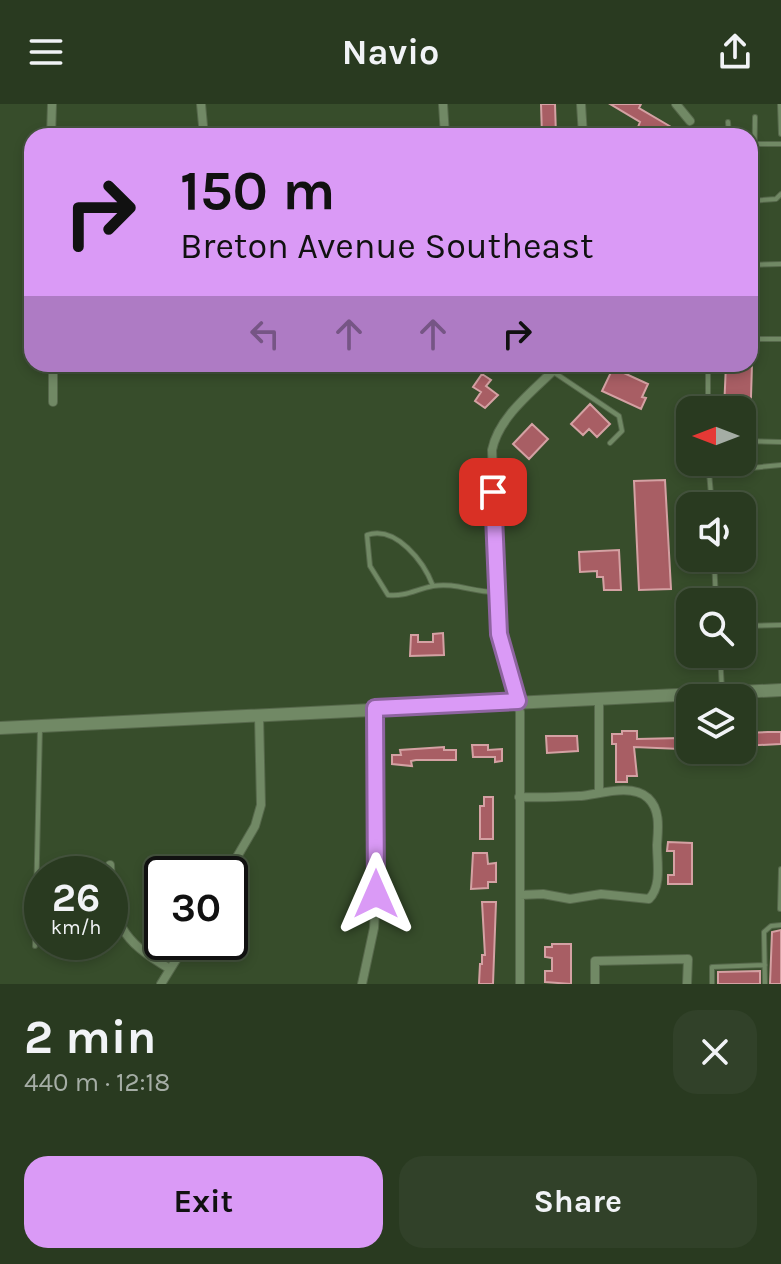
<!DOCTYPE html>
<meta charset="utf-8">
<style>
body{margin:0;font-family:Karla,sans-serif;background:#314129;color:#f1f3f6;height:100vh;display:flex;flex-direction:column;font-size:30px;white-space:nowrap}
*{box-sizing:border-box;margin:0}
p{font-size:26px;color:#a5ada5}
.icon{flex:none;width:44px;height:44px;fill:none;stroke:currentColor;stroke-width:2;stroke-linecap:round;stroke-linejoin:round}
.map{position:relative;height:880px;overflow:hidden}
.drawer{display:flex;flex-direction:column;background:#293a20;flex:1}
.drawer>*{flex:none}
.hud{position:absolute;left:24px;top:24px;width:734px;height:244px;border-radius:24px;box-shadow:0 4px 12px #0003,0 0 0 2px #45543e;background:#da9af6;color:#111;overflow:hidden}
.needle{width:52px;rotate:270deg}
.fabs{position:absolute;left:676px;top:292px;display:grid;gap:16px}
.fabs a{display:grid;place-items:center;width:80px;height:80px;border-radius:16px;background:#293a20;box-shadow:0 4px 12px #0003,0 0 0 2px #45543e;font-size:40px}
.speed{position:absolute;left:24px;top:752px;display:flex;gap:16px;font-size:40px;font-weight:700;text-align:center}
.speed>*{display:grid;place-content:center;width:104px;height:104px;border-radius:50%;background:#293a20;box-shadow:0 4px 12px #0003,0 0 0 2px #45543e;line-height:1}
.speed small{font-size:20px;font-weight:400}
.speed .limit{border:4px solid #111;border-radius:12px;background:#fff;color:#111}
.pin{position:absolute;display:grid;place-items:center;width:68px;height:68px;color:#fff;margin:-34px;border-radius:16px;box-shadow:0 4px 12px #0006}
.me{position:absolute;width:88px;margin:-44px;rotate:0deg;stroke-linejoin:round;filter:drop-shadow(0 0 6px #0008)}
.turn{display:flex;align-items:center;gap:28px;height:168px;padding:0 24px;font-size:36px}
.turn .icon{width:104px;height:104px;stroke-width:2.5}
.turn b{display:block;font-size:56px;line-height:68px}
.lanes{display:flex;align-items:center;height:76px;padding:0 24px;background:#0003;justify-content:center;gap:40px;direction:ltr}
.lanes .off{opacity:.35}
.round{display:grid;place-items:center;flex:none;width:84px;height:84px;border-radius:24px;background:#314129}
.head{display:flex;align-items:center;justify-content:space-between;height:136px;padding:0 24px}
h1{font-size:48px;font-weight:700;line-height:60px}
.action{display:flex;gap:16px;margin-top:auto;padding:16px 24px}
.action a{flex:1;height:92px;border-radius:24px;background:#da9af6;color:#111;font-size:32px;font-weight:700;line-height:92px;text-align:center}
.action a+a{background:#314129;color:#f1f3f6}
header{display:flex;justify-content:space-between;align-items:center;height:104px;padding:0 24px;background:#293a20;font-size:36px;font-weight:700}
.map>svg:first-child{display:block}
.building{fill:#a85e64;stroke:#d4a1a3;stroke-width:2}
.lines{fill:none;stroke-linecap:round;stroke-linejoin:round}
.lane-casing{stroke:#56684b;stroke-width:6}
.street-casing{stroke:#56684b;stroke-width:10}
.secondary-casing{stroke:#56684b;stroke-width:14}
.lane{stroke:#718965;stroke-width:4}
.street{stroke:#718965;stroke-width:8}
.secondary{stroke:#718965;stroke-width:12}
.route-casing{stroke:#8e64a0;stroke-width:20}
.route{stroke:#da9af6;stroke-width:14}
</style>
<header><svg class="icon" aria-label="menu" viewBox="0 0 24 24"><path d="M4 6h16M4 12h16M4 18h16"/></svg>Navio<svg class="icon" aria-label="share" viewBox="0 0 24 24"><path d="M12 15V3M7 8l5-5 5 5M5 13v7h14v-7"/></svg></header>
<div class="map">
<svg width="781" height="880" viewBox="0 0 781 880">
<rect width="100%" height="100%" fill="#374d2b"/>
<path class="building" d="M541 0H555L556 32H542Z
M610 0H641L639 4 678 27 675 32H654L638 23 640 18Z
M726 260H752L750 325H742V306H724Z
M613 264 648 280 642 293 646 294 641 305 602 287Z
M482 270 491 276 486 282 498 291 485 304 475 297 481 288 473 283Z
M590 300 610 320 597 333 589 325 583 331 571 320Z
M532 320 548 335 529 355 513 340Z
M665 376 671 485 639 486 634 377Z
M619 446 621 486H604L603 473H597V467L580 468 579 448Z
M443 529 444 551 410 552 411 531H418V538H433V530Z
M622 627H637V635L680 634V645L634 643 637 672H627V678H616V640H612V630H622Z
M768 628H781V640L742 642V629Z
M546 632H577L578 647 547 649Z
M472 641H488V646L502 645V657L495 658V653H473Z
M444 643V646H456V656H416L411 657 412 662 392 660V651H401L400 646Z
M484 693H493V735H480V702H484Z
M668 738 692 739V780H668V771H674V747H667Z
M473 749H487L488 760 496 759V778H488V784L471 785Z
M482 798H496L493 880H479L480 860H482V851H485Z
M781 826V880H770L772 828Z
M552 840H571V880L545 878V867H552V854L545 853V843H552Z
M760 867V880H718V868Z"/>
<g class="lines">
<defs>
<path id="lane" d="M780 0 781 30
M728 18 729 32
M750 40H781
M750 82H754L755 13
M750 97 776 95 781 90
M750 143 751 161
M750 161 781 160
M750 235H781
M708 260V306
M555 269 619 312 622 327 610 339
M742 337 781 338
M709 358V368
M712 402 709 368 781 361
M714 454 716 498
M433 482C424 458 396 421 367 431L370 462 388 491C405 493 417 485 433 482 455 478 475 489 497 488
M742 522 781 521
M720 550 722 586
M780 805 781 765
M35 842 40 624
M712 880V863L765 861
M765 880 764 828 771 822 781 821"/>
<path id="street" d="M201 0 204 32
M443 0 445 32
M581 0 583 32
M676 0 690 17
M51 32 52 0
M53 298V260
M599 594V688
M519 693C540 694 560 693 581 692 600 690 632 679 648 694 661 706 658 726 657 741 657 758 662 782 649 795L601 790 570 795 543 790 520 791
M110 761C112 818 120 836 170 865
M227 770 255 722 261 701 259 612
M161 880 187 838
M362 880 374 824 376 790 375 604
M520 880V608L499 530 492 346C499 311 536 285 560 260
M595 880V857L688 855 687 880"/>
<path id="secondary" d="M0 624 781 586"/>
</defs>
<use href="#lane" class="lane-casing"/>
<use href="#street" class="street-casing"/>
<use href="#secondary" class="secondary-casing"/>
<use href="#lane" class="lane"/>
<use href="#street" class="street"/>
<use href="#secondary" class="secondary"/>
</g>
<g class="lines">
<defs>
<path id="route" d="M376 790 375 604 518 597 499 530 493 388"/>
</defs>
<use href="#route" class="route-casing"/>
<use href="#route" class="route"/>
</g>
</svg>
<div class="fabs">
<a><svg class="needle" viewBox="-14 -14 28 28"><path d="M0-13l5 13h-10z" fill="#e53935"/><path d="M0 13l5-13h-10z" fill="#a5ada5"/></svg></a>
<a><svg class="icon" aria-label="sound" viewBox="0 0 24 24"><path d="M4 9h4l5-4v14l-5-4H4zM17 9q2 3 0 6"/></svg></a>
<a><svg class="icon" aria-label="search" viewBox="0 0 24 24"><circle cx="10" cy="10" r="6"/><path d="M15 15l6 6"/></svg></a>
<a><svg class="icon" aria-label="layers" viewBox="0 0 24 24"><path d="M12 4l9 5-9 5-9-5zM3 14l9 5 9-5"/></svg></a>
</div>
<div class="speed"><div>26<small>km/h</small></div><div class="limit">30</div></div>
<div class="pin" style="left:493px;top:388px;background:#d93025"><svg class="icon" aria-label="arrive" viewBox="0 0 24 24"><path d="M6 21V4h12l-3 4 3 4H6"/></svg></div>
<svg class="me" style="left:376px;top:790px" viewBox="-20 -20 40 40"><path d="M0-17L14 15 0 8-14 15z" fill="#da9af6" stroke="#fff" stroke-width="4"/></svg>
<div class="hud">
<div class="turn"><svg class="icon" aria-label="right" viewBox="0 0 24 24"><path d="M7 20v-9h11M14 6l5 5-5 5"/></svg><div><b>150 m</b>Breton Avenue Southeast</div></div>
<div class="lanes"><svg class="icon off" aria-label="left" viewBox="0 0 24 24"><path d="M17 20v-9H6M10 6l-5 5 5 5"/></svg><svg class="icon off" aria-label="ahead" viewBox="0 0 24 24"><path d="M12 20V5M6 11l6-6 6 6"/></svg><svg class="icon off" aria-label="ahead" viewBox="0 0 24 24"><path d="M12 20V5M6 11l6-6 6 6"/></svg><svg class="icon" aria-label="right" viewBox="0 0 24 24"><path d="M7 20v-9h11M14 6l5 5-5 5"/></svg></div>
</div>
</div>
<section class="drawer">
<div class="head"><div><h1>2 min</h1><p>440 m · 12:18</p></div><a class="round"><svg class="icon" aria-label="close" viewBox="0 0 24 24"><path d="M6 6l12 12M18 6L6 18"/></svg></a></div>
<div class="action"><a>Exit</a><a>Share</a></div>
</section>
